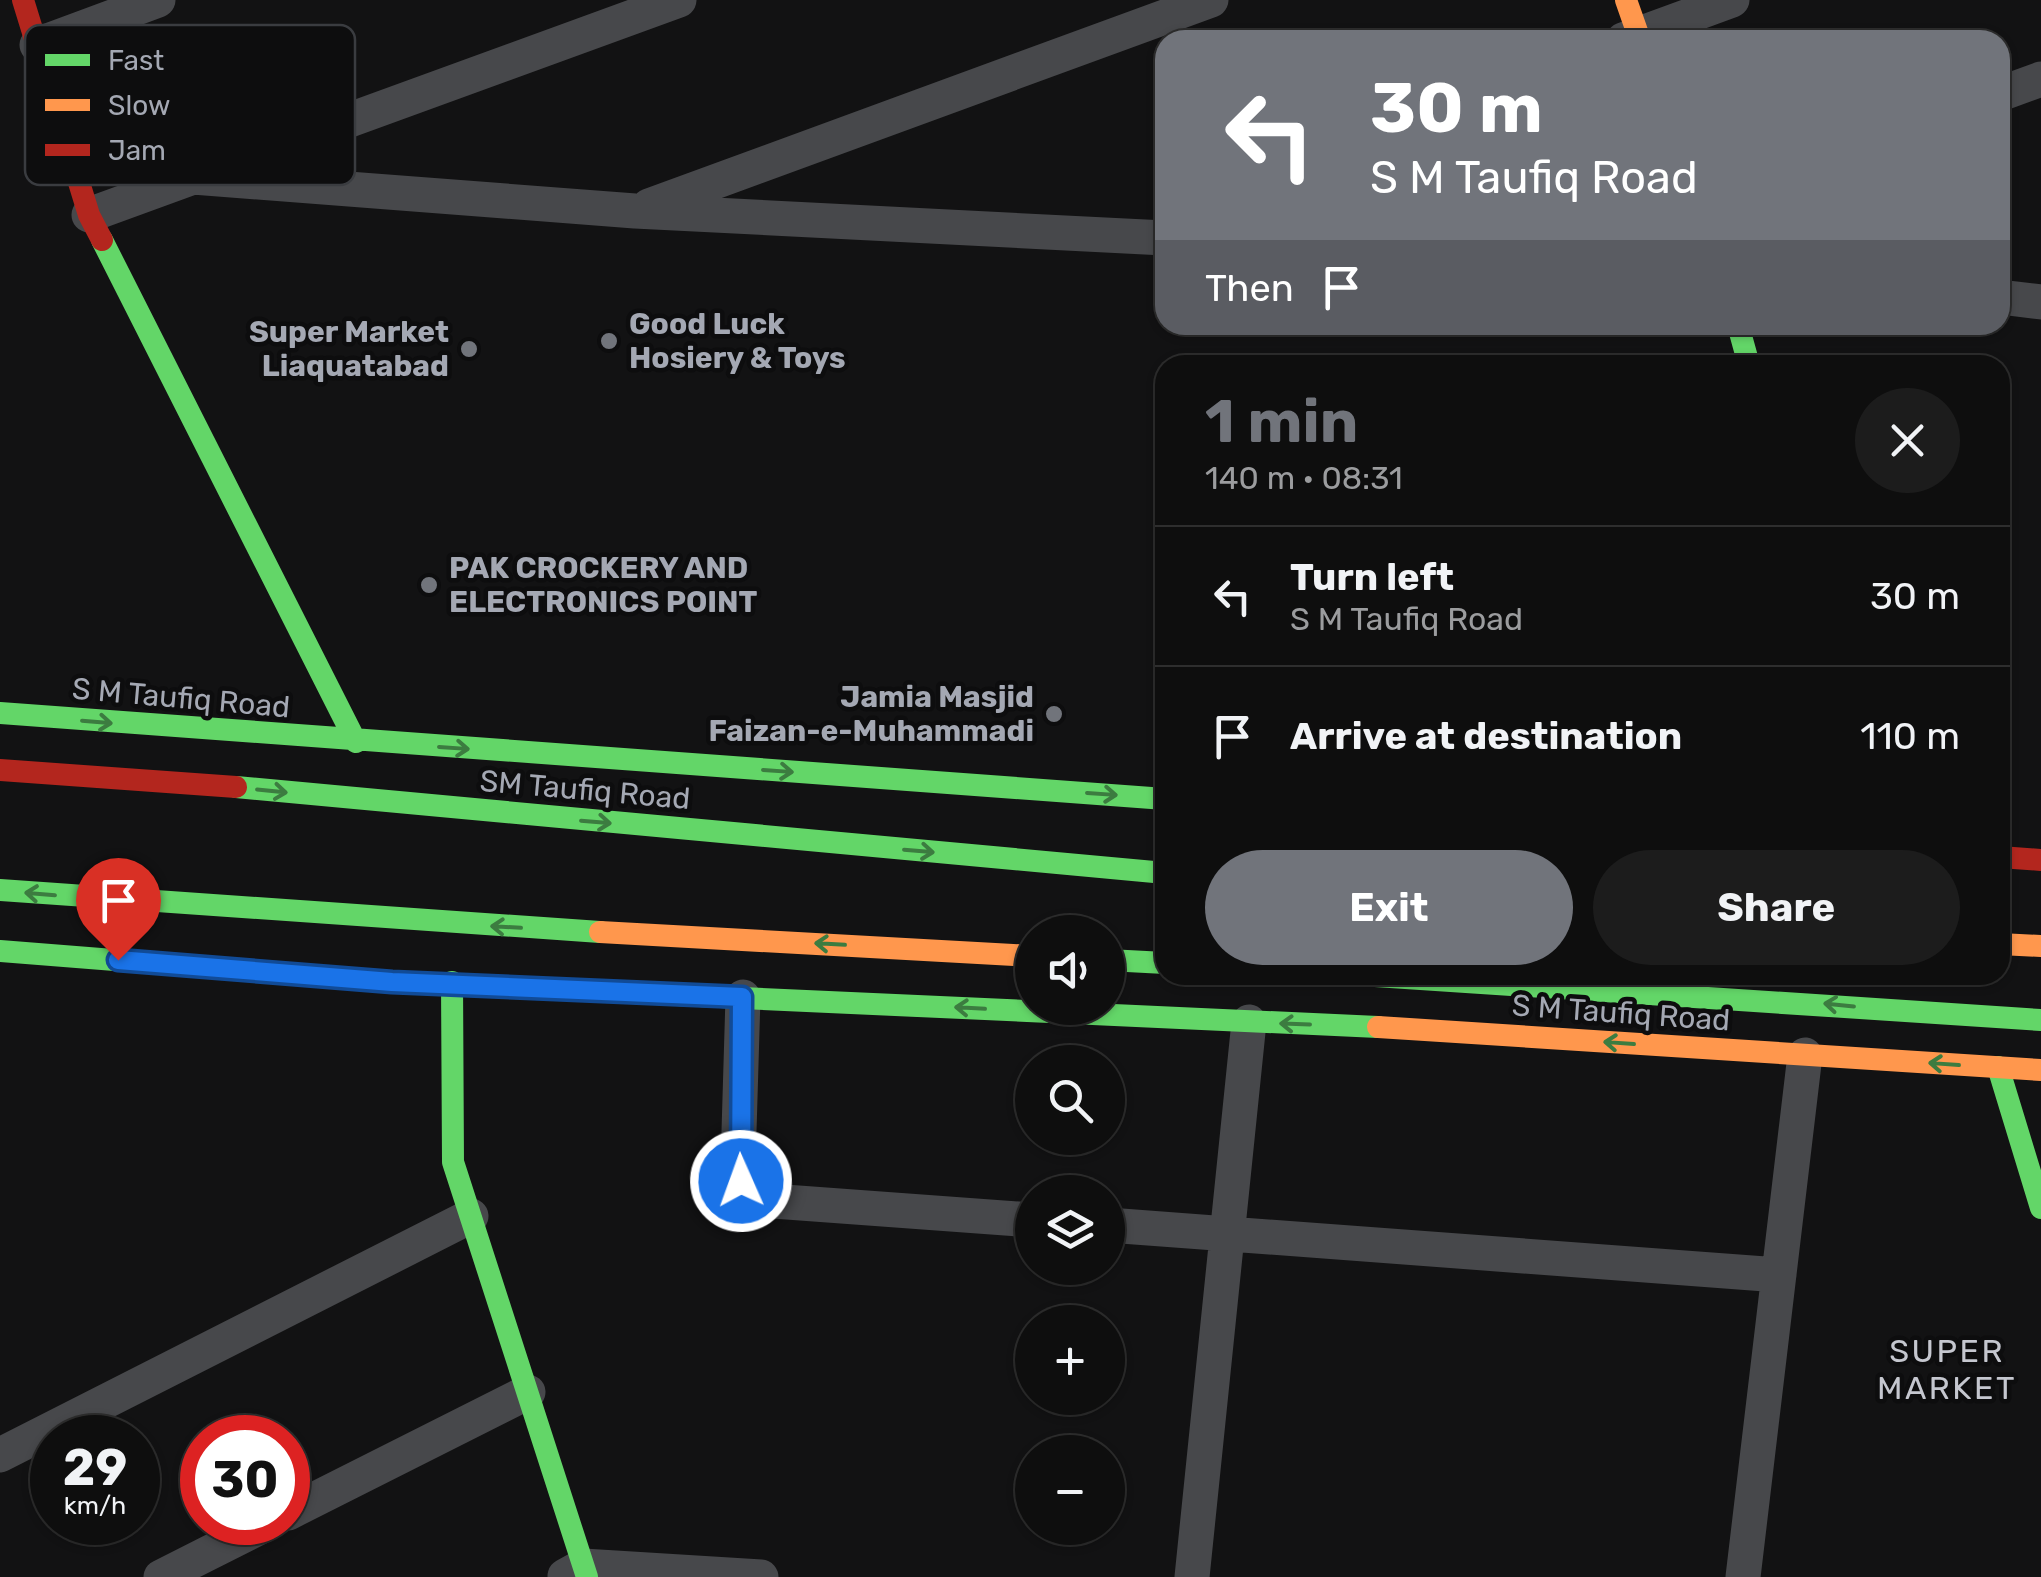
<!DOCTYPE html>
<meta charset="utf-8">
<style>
body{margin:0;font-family:Rubik,sans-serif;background:#1c1c1c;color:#f1f3f6;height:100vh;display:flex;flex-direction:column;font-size:38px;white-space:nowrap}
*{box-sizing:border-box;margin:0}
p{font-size:32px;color:#9b9c9e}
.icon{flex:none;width:55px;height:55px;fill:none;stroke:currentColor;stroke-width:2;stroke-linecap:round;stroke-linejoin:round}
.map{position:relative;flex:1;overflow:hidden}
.side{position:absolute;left:1155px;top:355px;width:855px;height:630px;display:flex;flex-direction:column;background:#0e0e0e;border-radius:30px;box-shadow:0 2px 8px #0004,0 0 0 2px #2e2e2e}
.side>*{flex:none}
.top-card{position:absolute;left:1155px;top:30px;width:855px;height:305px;border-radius:30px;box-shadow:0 2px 8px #0004,0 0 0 2px #2e2e2e;background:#71747b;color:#fff;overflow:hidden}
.buttons{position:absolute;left:1015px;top:915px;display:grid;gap:20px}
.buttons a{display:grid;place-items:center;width:110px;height:110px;border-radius:50%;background:#0e0e0e;box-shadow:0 2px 8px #0004,0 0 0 2px #2e2e2e;font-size:50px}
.speed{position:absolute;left:30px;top:1415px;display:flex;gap:20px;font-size:50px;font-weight:700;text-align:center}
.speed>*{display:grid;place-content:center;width:130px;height:130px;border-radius:50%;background:#0e0e0e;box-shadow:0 2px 8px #0004,0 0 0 2px #2e2e2e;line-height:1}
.speed small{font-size:25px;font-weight:400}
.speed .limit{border:15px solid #d22;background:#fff;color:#111}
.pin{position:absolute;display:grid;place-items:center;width:85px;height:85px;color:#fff;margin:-102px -42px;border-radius:50% 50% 50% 0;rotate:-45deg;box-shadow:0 0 10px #0007}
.pin .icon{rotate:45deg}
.me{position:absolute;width:110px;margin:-55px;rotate:358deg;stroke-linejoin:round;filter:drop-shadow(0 0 8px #0008)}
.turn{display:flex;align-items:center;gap:35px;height:210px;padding:0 50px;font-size:45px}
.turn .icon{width:130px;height:130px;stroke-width:2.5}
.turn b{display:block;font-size:70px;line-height:85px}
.then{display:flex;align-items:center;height:95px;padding:0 50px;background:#0003;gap:20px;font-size:38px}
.round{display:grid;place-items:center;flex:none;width:105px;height:105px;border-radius:52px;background:#1c1c1c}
.head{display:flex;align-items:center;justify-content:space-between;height:170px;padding:0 50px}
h1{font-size:60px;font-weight:700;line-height:75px;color:#71747b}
.primary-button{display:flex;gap:20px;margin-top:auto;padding:20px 50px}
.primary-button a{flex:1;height:115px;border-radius:60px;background:#71747b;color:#fff;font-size:40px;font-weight:700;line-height:115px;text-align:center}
.primary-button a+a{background:#1c1c1c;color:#f1f3f6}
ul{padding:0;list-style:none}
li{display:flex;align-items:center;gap:30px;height:140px;padding:0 50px;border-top:2px solid #2e2e2e}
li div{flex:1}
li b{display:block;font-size:38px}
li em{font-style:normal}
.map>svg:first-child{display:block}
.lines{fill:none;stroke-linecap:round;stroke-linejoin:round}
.street{stroke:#47484b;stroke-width:35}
.fast{stroke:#63d668;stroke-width:22}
.slow{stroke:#ff974d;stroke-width:22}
.jam{stroke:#b3261e;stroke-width:22}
.oneway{stroke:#3c7c40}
.route-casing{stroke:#114b97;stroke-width:25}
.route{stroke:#1a73e8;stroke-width:18}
.poi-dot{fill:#71747b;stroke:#0d0d0e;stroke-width:4}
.labels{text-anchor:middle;stroke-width:9;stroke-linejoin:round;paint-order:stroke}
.poi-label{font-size:30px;font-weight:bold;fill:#a4a8b3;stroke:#0d0d0e;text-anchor:start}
.street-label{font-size:30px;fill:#a4a8b3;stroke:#0d0d0e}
.neighbourhood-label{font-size:32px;letter-spacing:2.5px;fill:#c5c7cf;stroke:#0d0d0e}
.key{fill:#0d0d0e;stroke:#3a3c40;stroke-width:2.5}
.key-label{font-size:28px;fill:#a4a8b3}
</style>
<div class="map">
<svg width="2041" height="1577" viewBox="0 0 2041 1577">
<rect width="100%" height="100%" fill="#121213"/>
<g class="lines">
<path class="street" d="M1623 40 1732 0
M37 45 158 0
M2000 94 2041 79
M193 177 635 211 1165 238
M649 206 1211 0
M89 215 679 0
M2000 297 2041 302
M743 997 738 1165 746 1193 758 1200 1032 1220
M1108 1225 1779 1275
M0 1455 471 1216
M288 1513 528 1392
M565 1576 583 1566 761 1577
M161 1577 270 1522
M1192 1577 1249 1022
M1743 1577 1805 1055"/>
<path class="fast" d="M102 240 356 742
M1738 325 1749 365
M0 713 1165 799
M236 787 1165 873
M0 890 600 932
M0 951 391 982 1378 1027
M1108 960 1165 963
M1360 975 2041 1020
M452 982 453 1162 587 1577
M1998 1067 2041 1208"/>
<path class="slow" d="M1626 0 1640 40
M600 932 1032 956
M2000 944 2041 946
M1378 1027 2041 1070"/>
<path class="jam" d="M23 0 89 215 102 240
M0 770 236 787
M2000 857 2041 860"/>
</g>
<defs><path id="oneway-shaft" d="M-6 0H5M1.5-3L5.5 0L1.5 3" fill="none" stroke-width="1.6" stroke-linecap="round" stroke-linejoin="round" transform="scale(2.5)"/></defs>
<g class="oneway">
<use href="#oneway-shaft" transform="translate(97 722) rotate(5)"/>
<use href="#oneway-shaft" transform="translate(454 748) rotate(4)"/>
<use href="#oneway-shaft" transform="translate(778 771) rotate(4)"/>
<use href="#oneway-shaft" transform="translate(272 791) rotate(6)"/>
<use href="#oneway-shaft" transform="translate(1102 794) rotate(4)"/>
<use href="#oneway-shaft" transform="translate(596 822) rotate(5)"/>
<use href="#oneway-shaft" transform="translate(919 851) rotate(5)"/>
<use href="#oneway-shaft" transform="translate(40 894) rotate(-175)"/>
<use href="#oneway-shaft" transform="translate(506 927) rotate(-177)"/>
<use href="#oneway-shaft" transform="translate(830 944) rotate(-177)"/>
<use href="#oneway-shaft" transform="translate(1839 1005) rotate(-174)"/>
<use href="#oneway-shaft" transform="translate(970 1008) rotate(-177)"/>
<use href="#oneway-shaft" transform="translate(1295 1024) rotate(-178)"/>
<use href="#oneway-shaft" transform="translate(1619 1043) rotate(-176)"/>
<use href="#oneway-shaft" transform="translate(1944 1064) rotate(-176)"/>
</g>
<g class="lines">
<defs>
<path id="route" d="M118 960 392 982 742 997 741 1181"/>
</defs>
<use href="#route" class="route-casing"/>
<use href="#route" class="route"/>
</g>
<g class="poi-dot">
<circle cx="609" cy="341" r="10"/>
<circle cx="469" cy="349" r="10"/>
<circle cx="429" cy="585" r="10"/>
<circle cx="1054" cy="714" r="10"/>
</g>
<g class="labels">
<g class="poi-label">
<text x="629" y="334">Good Luck<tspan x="629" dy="34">Hosiery &amp; Toys</tspan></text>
<text x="449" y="342" text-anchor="end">Super Market<tspan x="449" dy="34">Liaquatabad</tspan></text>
<text x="449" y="578">PAK CROCKERY AND<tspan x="449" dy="34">ELECTRONICS POINT</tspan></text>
<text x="1034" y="707" text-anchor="end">Jamia Masjid<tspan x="1034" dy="34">Faizan-e-Muhammadi</tspan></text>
</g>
<g class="street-label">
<text transform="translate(181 698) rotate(5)" y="10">S M Taufiq Road</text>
<text transform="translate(585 790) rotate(5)" y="10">SM Taufiq Road</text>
<text transform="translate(1621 1013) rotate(4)" y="10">S M Taufiq Road</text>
</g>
<g class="neighbourhood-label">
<text x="1947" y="1362">SUPER<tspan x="1947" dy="37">MARKET</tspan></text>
</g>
</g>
<rect x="25" y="25" width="330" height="160" rx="15" class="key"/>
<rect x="45" y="54" width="45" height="12" fill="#63d668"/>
<rect x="45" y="99" width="45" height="12" fill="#ff974d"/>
<rect x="45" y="144" width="45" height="12" fill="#b3261e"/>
<g class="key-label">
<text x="108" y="70">Fast</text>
<text x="108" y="115">Slow</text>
<text x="108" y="160">Jam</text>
</g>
</svg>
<div class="buttons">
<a><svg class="icon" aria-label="sound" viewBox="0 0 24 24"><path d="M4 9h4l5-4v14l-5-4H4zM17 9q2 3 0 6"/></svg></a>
<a><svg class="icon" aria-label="search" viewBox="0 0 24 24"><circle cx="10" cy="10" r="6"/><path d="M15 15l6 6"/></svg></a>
<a><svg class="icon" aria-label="layers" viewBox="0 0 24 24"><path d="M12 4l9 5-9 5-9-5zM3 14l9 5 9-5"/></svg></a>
<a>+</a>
<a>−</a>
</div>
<div class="speed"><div>29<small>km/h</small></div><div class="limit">30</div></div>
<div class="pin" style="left:118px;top:960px;background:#d93025"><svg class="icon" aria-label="arrive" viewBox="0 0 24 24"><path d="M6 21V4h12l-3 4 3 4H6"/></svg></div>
<svg class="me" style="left:741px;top:1181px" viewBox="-20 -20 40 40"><circle r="17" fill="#1a73e8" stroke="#fff" stroke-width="3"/><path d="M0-11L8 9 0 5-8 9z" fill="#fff"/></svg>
<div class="top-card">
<div class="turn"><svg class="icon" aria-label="left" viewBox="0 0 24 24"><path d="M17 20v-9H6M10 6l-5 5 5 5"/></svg><div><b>30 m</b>S M Taufiq Road</div></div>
<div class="then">Then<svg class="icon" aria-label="arrive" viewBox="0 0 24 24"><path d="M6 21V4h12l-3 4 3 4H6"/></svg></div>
</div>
<section class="side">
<div class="head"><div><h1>1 min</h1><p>140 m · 08:31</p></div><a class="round"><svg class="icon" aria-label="close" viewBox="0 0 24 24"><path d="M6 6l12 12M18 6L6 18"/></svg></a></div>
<ul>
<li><svg class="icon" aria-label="left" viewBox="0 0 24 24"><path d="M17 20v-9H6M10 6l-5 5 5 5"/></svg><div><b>Turn left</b><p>S M Taufiq Road</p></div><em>30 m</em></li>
<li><svg class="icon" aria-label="arrive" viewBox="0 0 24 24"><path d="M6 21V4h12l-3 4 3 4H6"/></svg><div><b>Arrive at destination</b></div><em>110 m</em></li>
</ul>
<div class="primary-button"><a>Exit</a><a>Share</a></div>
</section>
</div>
